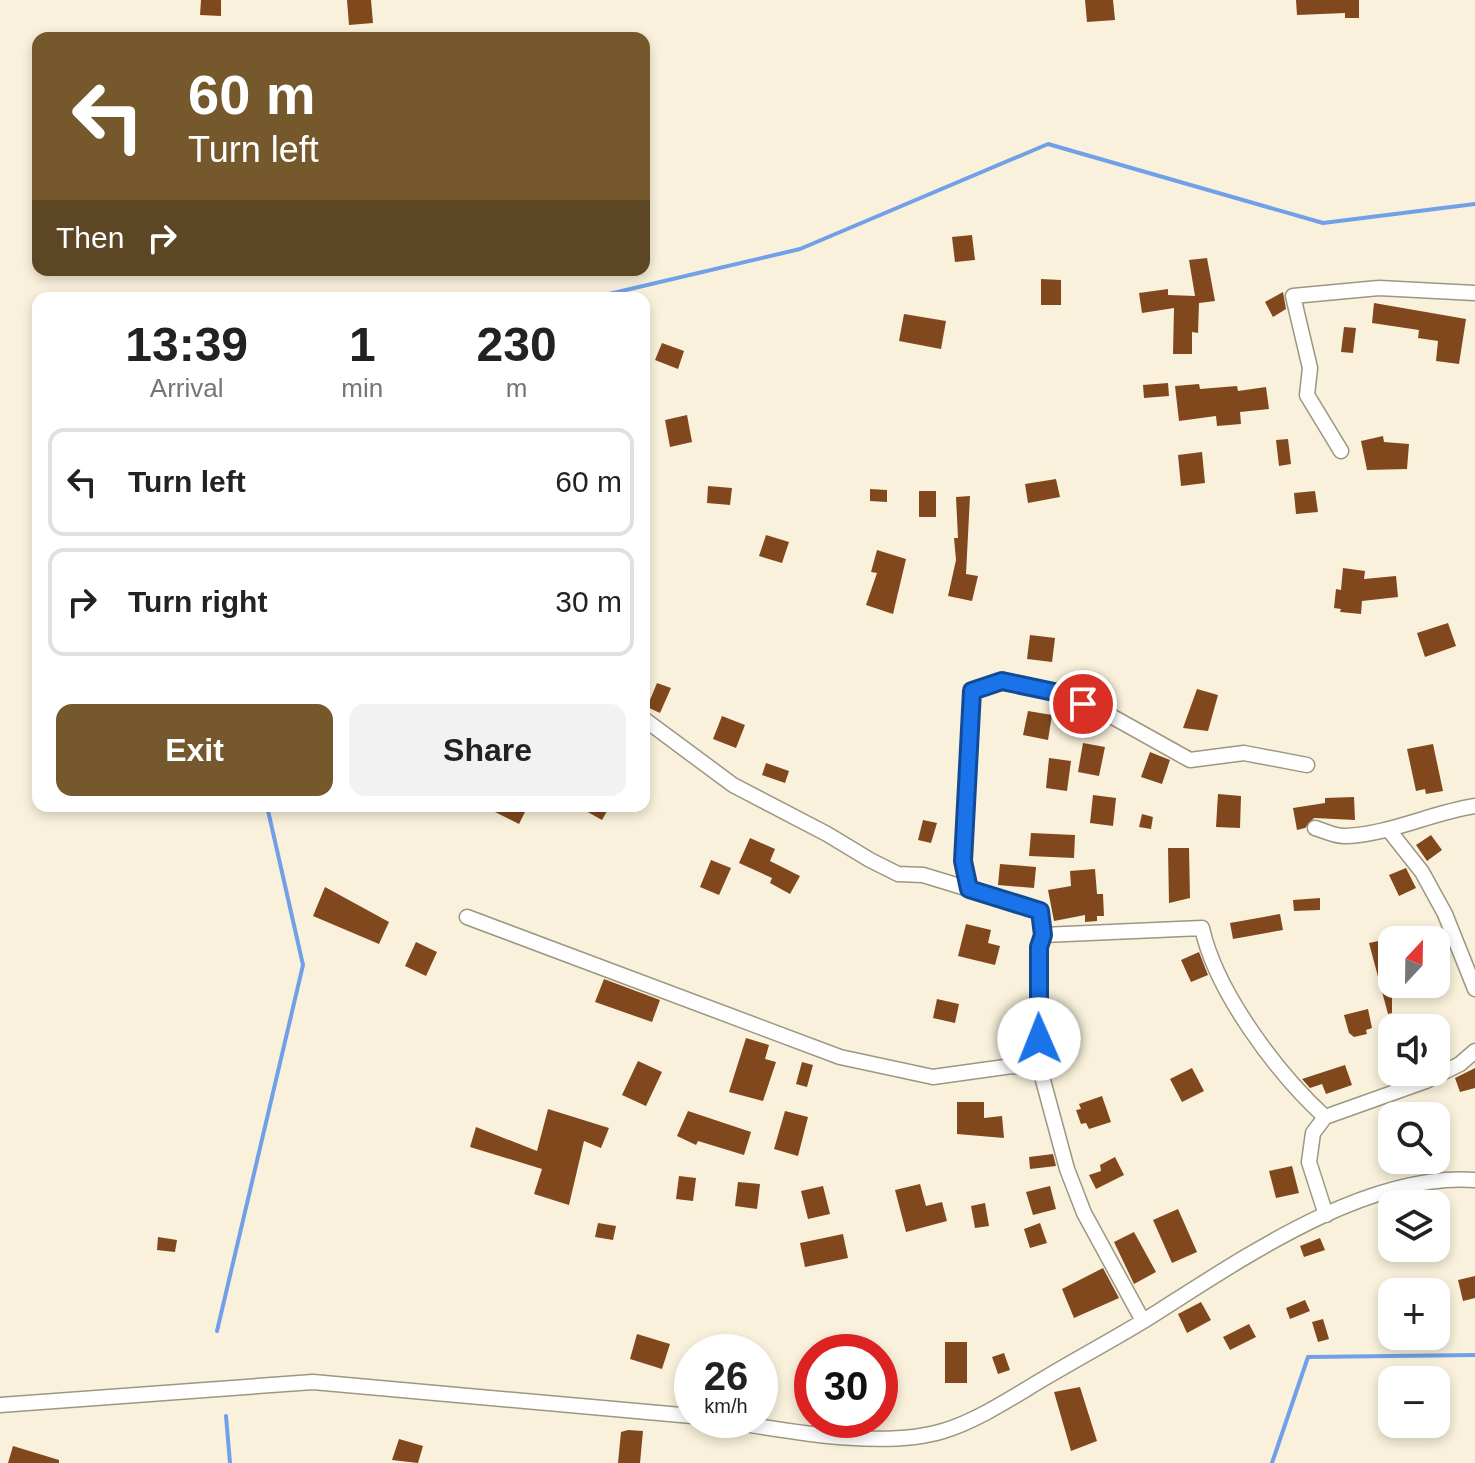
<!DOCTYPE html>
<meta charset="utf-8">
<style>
body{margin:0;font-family:Helvetica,sans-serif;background:#f2f2f2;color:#222;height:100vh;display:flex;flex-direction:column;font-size:30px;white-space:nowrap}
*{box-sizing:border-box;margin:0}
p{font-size:26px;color:#767676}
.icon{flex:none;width:44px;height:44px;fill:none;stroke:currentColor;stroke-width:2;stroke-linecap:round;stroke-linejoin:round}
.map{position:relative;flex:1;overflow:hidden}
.panel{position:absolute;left:32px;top:292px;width:618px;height:520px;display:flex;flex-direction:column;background:#fff;border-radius:16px;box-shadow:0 4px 12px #0003}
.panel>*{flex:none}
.hud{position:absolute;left:32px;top:32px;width:618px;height:244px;border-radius:16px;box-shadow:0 4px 12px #0003;background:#75582c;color:#fff;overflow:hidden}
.needle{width:52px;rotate:22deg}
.fabs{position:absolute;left:1378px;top:926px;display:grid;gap:16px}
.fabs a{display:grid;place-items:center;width:72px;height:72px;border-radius:16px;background:#fff;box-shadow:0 4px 12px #0003;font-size:40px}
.speed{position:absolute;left:674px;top:1334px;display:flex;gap:16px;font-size:40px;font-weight:700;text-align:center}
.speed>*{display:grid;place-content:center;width:104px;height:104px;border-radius:50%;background:#fff;box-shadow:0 4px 12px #0003;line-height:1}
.speed small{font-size:20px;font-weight:400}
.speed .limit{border:12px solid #d22;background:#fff;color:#111}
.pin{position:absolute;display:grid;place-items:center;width:68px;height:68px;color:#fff;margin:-34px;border:4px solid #fff;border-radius:50%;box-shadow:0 2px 8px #0007}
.me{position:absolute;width:88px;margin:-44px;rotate:359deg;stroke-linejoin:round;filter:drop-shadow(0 0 6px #0008)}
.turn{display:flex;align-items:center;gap:28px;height:168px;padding:0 24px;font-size:36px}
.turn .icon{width:104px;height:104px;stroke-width:2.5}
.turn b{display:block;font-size:56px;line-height:68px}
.then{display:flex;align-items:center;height:76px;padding:0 24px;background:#0003;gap:16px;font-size:30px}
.eta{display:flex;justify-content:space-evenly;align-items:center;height:136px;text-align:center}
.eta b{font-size:48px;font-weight:700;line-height:56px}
.primary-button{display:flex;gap:16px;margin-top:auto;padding:16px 24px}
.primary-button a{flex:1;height:92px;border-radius:16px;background:#75582c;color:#fff;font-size:32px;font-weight:700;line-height:92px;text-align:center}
.primary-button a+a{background:#f2f2f2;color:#222}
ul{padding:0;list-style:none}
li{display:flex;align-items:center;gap:24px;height:108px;margin:0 16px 12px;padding:0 8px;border:4px solid #e0e0e0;border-radius:16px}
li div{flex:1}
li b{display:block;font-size:30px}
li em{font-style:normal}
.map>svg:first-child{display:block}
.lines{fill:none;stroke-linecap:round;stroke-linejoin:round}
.stream{stroke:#71a0e9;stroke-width:4}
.building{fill:#81481d}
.minor-casing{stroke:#9d9682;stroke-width:17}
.minor{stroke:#fff;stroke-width:14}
.route-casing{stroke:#114b97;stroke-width:20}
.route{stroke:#1a73e8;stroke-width:14}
</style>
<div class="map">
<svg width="1475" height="1463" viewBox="0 0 1475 1463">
<rect width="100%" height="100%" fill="#f9f1db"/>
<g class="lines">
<path class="stream" d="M592 298 800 249 1048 144 1323 223 1475 204
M217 1331 303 965 267 806
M226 1416 230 1463
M1272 1463 1308 1357 1475 1355"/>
</g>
<path class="building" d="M201 0H221V16L200 15Z
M347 0H371L373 23 349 25Z
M1085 0H1113L1115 20 1087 22Z
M1296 0H1359V18H1345V13L1297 15Z
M972 235 975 260 955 262 952 237Z
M1207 258 1215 301 1199 303 1198 333 1192 332V354H1173L1174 308 1142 313 1139 293 1168 289V295L1195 296 1189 260Z
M1041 279 1061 280V305H1041Z
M1283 292 1286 309 1273 317 1265 302Z
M1374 303 1466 319 1459 364 1436 361 1438 341 1418 338 1419 330 1372 323Z
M904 314 946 321 941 349 899 341Z
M1344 327 1356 328 1353 353 1341 352Z
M662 343 684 351 678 369 655 360Z
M1168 383 1169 396 1144 398 1143 385Z
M1199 384 1200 389 1237 386 1238 391 1266 387 1269 409 1240 412 1241 424 1217 426 1216 416 1179 421 1175 386Z
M687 415 692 442 670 447 665 420Z
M1383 436 1384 442 1409 444 1407 469 1367 470 1361 441Z
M1288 439 1291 464 1279 466 1276 440Z
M1202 452 1205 483 1181 486 1178 455Z
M1056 479 1060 497 1028 503 1025 484Z
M708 486 732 488 730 505 707 503Z
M870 489 887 490V502L870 501Z
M919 491H936V517H919Z
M1315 491 1318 512 1296 514 1294 493Z
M970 496 966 574 978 576 972 601 948 596 956 560 954 538H958L956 497Z
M766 535 789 542 782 563 759 556Z
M877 550 906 559 893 614 866 605 877 573 871 572Z
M1343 568 1365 571 1364 579 1396 576 1398 597 1362 601 1361 614 1340 612 1341 609 1334 608 1336 589 1341 590Z
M1448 623 1456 646 1425 657 1417 633Z
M1030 635 1055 638 1052 662 1027 659Z
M657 683 671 688 660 713 647 707Z
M1197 689 1218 695 1208 731 1183 728Z
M1028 711 1052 715 1048 740 1023 735Z
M722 716 745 725 736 748 713 739Z
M1083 743 1105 747 1099 776 1078 772Z
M1433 744 1443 791 1426 794 1425 789 1416 791 1407 749Z
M1150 752 1170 760 1162 784 1141 777Z
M1049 758 1071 761 1067 791 1046 788Z
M766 763 789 771 785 783 762 775Z
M1218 794 1241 796 1240 828 1216 827Z
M1093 795 1116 798 1113 826 1090 823Z
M1354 797 1355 820 1314 818 1305 828 1297 830 1293 808 1325 803V798Z
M483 806H528L519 824Z
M577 806H610L602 820Z
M1142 814 1153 817 1151 829 1139 827Z
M923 820 937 823 931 843 918 840Z
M1031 833 1075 835 1074 858 1029 856Z
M1431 835 1442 850 1427 861 1416 845Z
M750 838 775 849 770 861 800 876 790 894 770 883 772 878 739 863Z
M1168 848H1189L1190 898 1169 903Z
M711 860 731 868 719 895 700 887Z
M1000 864 1036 867 1034 888 998 885Z
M1406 868 1416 888 1399 896 1389 875Z
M1095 869 1097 894H1103L1104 916H1097V921L1085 922V915L1054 921 1048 890 1071 886 1070 871Z
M325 887 389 922 379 944 313 916Z
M1320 898V910L1294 911 1293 900Z
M1280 914 1283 930 1233 939 1230 923Z
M966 924 991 930 988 943 1000 946 995 965 958 956Z
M1383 940 1392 974V1013L1388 1014 1369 943Z
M416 942 437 952 426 976 405 966Z
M1199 952 1208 975 1191 982 1181 960Z
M604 979 660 1000 652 1022 595 1002Z
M937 999 959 1004 955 1023 933 1018Z
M1368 1009 1372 1028 1366 1030 1367 1034 1354 1037 1349 1033 1344 1015Z
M746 1038 769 1045 765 1059 776 1062 763 1101 729 1092Z
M638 1061 662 1072 646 1106 622 1095Z
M802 1062 813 1065 807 1087 796 1084Z
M1345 1065 1352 1085 1326 1094 1322 1084 1310 1088 1302 1079Z
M1192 1068 1204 1091 1182 1102 1170 1079Z
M1475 1068V1088L1460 1092 1455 1078Z
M1102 1096 1111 1122 1089 1129 1086 1123 1081 1124 1076 1110 1081 1109 1079 1104Z
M957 1102H984V1118L1002 1116 1004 1138 957 1134Z
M548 1109 609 1128 601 1148 584 1141 569 1205 534 1194 542 1169 470 1147 476 1127 537 1151Z
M688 1111 751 1132 744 1155 698 1141 696 1145 677 1136Z
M785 1111 808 1117 798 1156 774 1149Z
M1392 1115V1150L1386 1151 1380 1118Z
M1053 1154 1056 1166 1030 1169 1029 1157Z
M1115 1157 1124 1175 1096 1189 1089 1175 1101 1171 1100 1165Z
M1292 1166 1299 1193 1276 1198 1269 1171Z
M679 1176 696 1178 693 1201 676 1199Z
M738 1182 760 1184 757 1209 735 1206Z
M920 1184 926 1206 942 1202 947 1221 906 1232 895 1190Z
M823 1186 830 1214 808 1219 801 1191Z
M1050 1186 1056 1209 1033 1215 1026 1192Z
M985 1203 989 1226 975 1228 971 1206Z
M1178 1209 1197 1252 1172 1263 1153 1220Z
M1390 1218 1392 1257 1388 1258 1378 1221Z
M598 1223 616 1226 613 1240 595 1237Z
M1040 1223 1047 1243 1030 1248 1024 1229Z
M1134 1232 1156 1272 1134 1284 1114 1242Z
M843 1234 848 1258 805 1267 800 1243Z
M158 1237 177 1240 175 1252 157 1250Z
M1320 1238 1325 1250 1304 1257 1300 1246Z
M1103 1268 1119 1298 1074 1318 1062 1289Z
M1475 1276V1298L1463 1301 1458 1280Z
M1305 1300 1310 1311 1290 1319 1286 1308Z
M1201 1302 1211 1320 1187 1333 1178 1314Z
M1323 1319 1329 1339 1318 1342 1312 1322Z
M1249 1324 1256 1337 1230 1350 1223 1337Z
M637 1334 670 1344 662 1369 630 1359Z
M945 1342H967V1383H945Z
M1004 1353 1010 1370 998 1374 992 1357Z
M1080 1387 1097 1441 1071 1451 1054 1392Z
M628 1430 643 1431 640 1463H618L621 1432Z
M399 1439 423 1446 418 1463 392 1460Z
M13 1446 59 1460V1463H8Z"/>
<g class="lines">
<defs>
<path id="minor" d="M1341 451 1307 395 1310 368 1293 296 1379 288 1475 293
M644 719 733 785 827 834 870 860 898 874 923 875 969 889
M1315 828C1325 831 1336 837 1346 836 1390 834 1431 813 1475 806
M1388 829 1422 872 1445 914 1475 989
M467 917 840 1057 933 1077 1012 1066 1040 1069 1067 1169 1084 1213 1143 1321
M1043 935 1040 911 969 889 963 861 972 691 1002 681 1054 692 1111 716 1190 760 1244 753 1307 765
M1040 1069 1039 947 1043 935 1202 928C1216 992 1277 1073 1325 1117
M1326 1215 1309 1162 1313 1133 1325 1117 1426 1081 1460 1064 1475 1051
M0 1405 313 1382 692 1416
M720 1420C784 1430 881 1450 943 1431 980 1420 1017 1394 1050 1375 1082 1356 1114 1339 1145 1320 1236 1263 1363 1172 1475 1180"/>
</defs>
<use href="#minor" class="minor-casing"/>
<use href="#minor" class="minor"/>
</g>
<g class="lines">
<defs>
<path id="route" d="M1039 1039V947L1043 935 1040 911 969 889 963 861 972 691 1002 681 1054 692 1083 704"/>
</defs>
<use href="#route" class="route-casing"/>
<use href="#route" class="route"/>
</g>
</svg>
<div class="fabs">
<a><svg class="needle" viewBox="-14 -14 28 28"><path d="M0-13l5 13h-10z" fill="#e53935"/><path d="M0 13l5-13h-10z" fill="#767676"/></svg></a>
<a><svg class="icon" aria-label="sound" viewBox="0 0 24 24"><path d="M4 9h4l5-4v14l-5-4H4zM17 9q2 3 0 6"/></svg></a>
<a><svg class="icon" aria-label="search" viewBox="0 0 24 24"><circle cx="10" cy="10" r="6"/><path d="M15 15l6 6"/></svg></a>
<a><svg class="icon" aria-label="layers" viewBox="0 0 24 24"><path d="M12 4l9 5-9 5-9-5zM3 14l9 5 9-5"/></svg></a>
<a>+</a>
<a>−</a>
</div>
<div class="speed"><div>26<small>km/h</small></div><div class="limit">30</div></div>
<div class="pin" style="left:1083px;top:704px;background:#d93025"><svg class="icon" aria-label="arrive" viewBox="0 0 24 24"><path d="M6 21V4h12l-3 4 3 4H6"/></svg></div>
<svg class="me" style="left:1039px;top:1039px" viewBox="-20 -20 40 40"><circle r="19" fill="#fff"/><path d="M0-13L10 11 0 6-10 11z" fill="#1a73e8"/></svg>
<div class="hud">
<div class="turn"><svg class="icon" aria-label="left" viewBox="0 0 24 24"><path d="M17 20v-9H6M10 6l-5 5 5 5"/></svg><div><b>60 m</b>Turn left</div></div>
<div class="then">Then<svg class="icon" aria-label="right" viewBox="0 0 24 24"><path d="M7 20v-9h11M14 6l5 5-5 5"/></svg></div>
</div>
<section class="panel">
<div class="eta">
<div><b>13:39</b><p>Arrival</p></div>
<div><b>1</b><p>min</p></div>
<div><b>230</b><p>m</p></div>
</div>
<ul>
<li><svg class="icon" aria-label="left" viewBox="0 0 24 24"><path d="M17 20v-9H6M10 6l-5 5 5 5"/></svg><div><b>Turn left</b></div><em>60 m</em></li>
<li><svg class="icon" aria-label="right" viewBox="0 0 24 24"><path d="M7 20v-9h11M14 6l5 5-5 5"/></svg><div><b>Turn right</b></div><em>30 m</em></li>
</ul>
<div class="primary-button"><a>Exit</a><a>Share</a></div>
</section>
</div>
